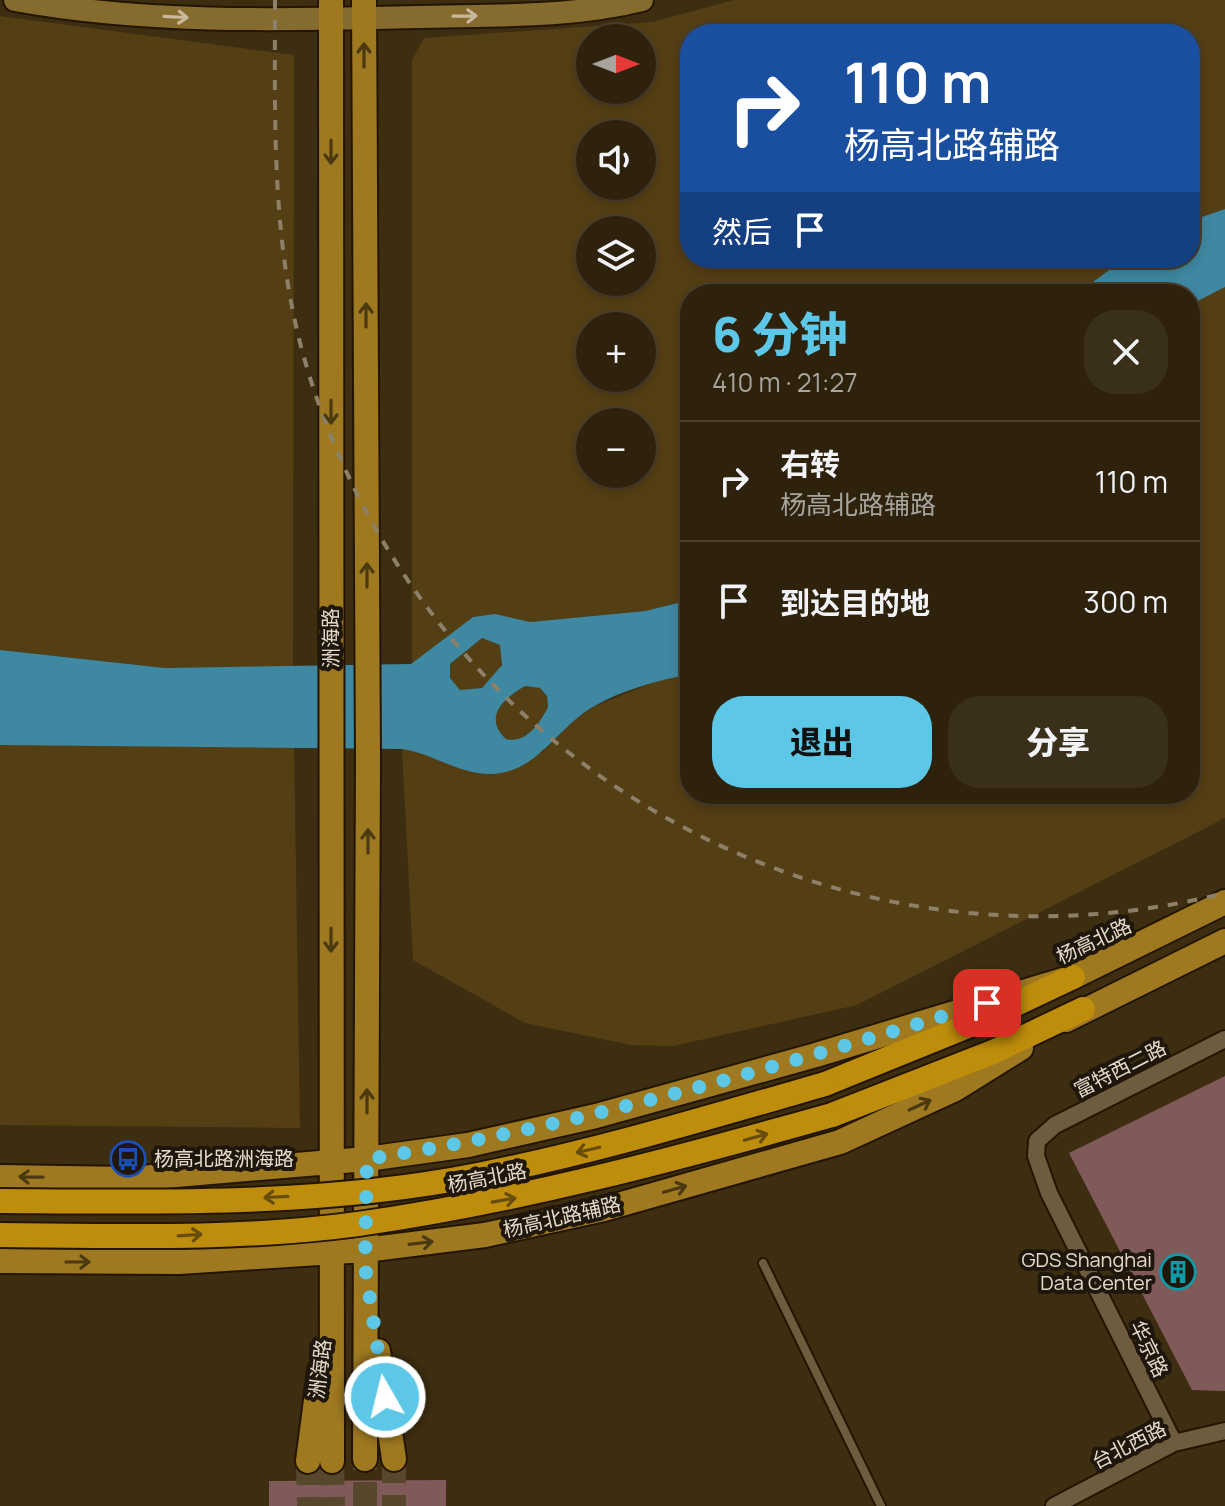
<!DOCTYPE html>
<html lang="zh">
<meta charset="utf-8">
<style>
body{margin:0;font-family:Manrope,"Noto Sans SC",sans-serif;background:#3a2f1b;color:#f1f3f6;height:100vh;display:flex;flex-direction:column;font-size:30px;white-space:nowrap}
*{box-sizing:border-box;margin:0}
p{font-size:26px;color:#a7a49d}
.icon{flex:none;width:44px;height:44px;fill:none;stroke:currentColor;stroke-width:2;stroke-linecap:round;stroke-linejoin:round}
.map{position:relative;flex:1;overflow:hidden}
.panel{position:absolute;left:680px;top:284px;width:520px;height:520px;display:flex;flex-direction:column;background:#2e220d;border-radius:32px;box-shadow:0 4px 12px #0003,0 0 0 2px #493f2e}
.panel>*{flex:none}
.top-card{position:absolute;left:680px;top:24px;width:520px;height:244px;border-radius:32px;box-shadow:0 4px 12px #0003,0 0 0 2px #493f2e;background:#1a4fa0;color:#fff;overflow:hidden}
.needle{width:52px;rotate:90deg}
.buttons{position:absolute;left:576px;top:24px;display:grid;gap:16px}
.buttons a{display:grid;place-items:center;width:80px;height:80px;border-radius:50%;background:#2e220d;box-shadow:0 4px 12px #0003,0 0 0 2px #493f2e;font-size:40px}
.pin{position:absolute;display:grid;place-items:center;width:68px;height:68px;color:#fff;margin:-34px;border-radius:16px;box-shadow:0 4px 12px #0006}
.me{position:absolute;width:88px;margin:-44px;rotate:352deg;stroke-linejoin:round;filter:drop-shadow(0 0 6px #0008)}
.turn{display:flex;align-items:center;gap:28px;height:168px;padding:0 32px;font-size:36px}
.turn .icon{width:104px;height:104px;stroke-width:2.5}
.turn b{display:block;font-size:56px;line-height:68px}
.then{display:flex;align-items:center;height:76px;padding:0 32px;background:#0003;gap:16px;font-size:30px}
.round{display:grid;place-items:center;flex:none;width:84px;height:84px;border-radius:32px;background:#3a2f1b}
.head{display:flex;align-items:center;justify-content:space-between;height:136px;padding:0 32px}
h1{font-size:48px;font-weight:800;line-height:60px;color:#5cc7e7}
.primary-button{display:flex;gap:16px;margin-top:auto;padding:16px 32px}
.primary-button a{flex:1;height:92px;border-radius:32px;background:#5cc7e7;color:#111;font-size:32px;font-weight:800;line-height:92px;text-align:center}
.primary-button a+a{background:#3a2f1b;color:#f1f3f6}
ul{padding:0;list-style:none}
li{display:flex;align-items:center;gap:24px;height:120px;padding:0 32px;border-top:2px solid #493f2e}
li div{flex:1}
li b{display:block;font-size:30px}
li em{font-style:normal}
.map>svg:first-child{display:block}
.green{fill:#543e14;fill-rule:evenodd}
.water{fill:#3e88a1;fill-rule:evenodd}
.building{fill:#7f5a58}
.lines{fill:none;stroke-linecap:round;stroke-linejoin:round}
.primary-tunnel{stroke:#57482d;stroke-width:24;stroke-dasharray:24 12;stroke-linecap:butt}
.lane-casing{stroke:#241500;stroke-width:12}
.street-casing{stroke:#241500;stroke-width:20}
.secondary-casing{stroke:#241500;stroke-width:26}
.primary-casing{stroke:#241500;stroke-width:28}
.highway-casing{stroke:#241500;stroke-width:28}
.lane{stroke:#6e5c3f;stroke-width:8}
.street{stroke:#6e5c3f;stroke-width:16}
.secondary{stroke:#866b2f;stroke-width:22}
.primary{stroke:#9e7920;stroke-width:24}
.highway{stroke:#be8d0b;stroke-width:24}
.rail{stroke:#8d8069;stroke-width:4;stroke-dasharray:10 10;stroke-linecap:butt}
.highway-bridge-casing{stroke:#241500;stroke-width:28;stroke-linecap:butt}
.highway-bridge{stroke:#be8d0b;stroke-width:24}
.oneway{stroke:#c8b99c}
.oneway2{stroke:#4b3912}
.oneway3{stroke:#674c0b}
.route{stroke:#5cc7e7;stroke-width:14;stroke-dasharray:0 25.2}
.labels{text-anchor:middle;stroke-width:8;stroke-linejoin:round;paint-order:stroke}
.street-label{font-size:20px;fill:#e4daca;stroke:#1f170b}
.poi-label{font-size:20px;fill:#e4daca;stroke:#1f170b;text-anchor:start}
</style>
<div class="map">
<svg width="1225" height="1506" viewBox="0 0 1225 1506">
<rect width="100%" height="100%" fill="#3e2e11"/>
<path class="green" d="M734 0H1225V209L1190 221V34H690V258H1125L1077 294H690V600L645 611 530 622 495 615 473 617 412 664V60L424 38 653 22ZM590 38H642V90H590ZM590 134H642V186H590ZM590 230H642V282H590ZM590 326H642V378H590ZM590 422H642V474H590Z
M0 16 294 55 293 667 165 668 0 650Z
M1225 287V818L857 1005 673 1046 631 1045 525 1023 413 960 402 749 420 751 455 767 486 774 543 752 569 723 593 707 656 681 690 674V794H1190V305Z
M482 638 500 645C509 664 494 675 482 688L460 691 450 678V664Z
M525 686 540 688 547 696 548 707C540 723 526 744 506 739 483 717 503 699 525 686Z
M0 745H294L300 1128 0 1125Z"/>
<path class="water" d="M1225 209V287L1190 305V294H1077L1125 258H1190V221Z
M690 600V674C656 681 621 690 591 708 554 731 537 773 490 774 458 774 432 753 402 749L0 745V650L165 668 411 664 473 617 495 614 530 622 645 611ZM482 638 500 645 502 665 482 688 460 690 450 678V664ZM525 686 540 688 547 696 548 707C540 723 526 744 506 739 483 717 503 699 525 686Z"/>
<path class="building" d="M1225 1076V1391L1192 1390 1069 1153Z
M446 1480V1506H269V1481Z"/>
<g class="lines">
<path class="primary-tunnel" d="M394 1459V1506
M308 1461 309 1506
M332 1461 333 1506
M365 1506V1459"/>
<defs>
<path id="lane" d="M763 1263 881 1506"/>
<path id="street" d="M1174 1443 1049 1193 1036 1156 1037 1141 1055 1125 1225 1039
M1054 1506 1174 1443 1225 1431"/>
<path id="secondary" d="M15 0C146 24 284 20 417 17 491 15 570 18 642 0"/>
<path id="primary" d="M331 0 332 1461
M364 0 368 759 365 1459
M1066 1020 1225 941
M0 1177 129 1179 367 1159 468 1145 596 1116 816 1055 1073 977 1225 902
M0 1261 179 1262 365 1250 485 1235 604 1209 840 1142 955 1089 1021 1048
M378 1351 394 1459
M308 1461 320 1370"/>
<path id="highway" d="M825 1084 978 1022 1073 977
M832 1115 993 1052 1083 1009"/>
</defs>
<use href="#lane" class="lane-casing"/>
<use href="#street" class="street-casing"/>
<use href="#secondary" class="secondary-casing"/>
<use href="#primary" class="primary-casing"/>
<use href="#highway" class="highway-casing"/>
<use href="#lane" class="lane"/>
<use href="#street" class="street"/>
<use href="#secondary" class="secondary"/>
<use href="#primary" class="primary"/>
<use href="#highway" class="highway"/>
<path class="rail" d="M275 0C275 121 271 243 305 361 419 756 825 994 1225 893"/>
<defs>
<path id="highway-bridge" d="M0 1201C159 1202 322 1206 478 1175 595 1152 710 1117 825 1084
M0 1235C119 1236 240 1240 358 1224 520 1201 676 1159 832 1115"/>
</defs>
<use href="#highway-bridge" class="highway-bridge-casing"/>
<use href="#highway-bridge" class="highway-bridge"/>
</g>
<defs><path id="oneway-shaft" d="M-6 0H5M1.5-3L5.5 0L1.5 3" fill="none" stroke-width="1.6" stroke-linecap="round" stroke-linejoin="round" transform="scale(2)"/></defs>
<g class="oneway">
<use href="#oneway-shaft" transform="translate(465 16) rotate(-1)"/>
<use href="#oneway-shaft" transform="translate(176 17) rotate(3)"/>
</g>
<g class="oneway2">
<use href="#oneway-shaft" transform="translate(364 55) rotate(-90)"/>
<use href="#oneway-shaft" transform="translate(331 152) rotate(90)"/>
<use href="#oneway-shaft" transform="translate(366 315) rotate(-90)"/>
<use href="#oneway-shaft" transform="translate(331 412) rotate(90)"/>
<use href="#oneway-shaft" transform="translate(367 575) rotate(-90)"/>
<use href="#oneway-shaft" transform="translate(368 841) rotate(-90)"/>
<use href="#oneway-shaft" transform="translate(331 940) rotate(90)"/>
<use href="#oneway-shaft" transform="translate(367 1101) rotate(-90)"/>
<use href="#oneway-shaft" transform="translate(920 1105) rotate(-25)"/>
<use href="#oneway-shaft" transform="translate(31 1177) rotate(-179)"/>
<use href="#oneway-shaft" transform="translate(675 1189) rotate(-16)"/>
<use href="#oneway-shaft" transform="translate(421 1243) rotate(-7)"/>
<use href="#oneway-shaft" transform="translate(78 1262)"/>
</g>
<g class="oneway3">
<use href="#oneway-shaft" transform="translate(756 1137) rotate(-16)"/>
<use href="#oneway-shaft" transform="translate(588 1150) rotate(167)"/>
<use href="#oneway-shaft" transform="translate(276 1197) rotate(177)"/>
<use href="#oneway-shaft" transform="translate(504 1200) rotate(-10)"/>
<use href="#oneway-shaft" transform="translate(190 1235) rotate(-4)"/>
</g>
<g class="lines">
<path class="route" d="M385 1397 365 1266 367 1159C579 1127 782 1065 987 1003"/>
</g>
<defs>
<symbol id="bus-ring" viewBox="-11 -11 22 22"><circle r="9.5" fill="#1f170b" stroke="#1a4fb4" stroke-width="1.5"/><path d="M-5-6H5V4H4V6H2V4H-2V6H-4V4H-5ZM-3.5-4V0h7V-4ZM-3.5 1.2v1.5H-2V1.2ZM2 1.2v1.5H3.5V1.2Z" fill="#1a4fb4"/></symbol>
<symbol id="building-ring" viewBox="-11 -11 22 22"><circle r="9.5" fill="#1f170b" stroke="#0f9aa8" stroke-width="1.5"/><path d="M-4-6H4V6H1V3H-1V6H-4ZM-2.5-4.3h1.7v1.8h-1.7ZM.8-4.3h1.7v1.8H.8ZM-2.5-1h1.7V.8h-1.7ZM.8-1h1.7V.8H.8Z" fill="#0f9aa8"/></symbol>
</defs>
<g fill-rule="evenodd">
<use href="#bus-ring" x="108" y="1139" width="40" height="40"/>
<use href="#building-ring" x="1158" y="1252" width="40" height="40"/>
</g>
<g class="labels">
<g class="street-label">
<text transform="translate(331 638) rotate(-90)" y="7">洲海路</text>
<text transform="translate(1094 941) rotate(-25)" y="7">杨高北路</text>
<text transform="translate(1120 1069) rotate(-27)" y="7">富特西二路</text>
<text transform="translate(487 1178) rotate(-11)" y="7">杨高北路</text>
<text transform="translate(562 1217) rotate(-13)" y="7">杨高北路辅路</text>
<text transform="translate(1149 1349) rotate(64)" y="7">华京路</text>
<text transform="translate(320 1369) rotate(-83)" y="7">洲海路</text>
<text transform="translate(1129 1445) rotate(-27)" y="7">台北西路</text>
</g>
<g class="poi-label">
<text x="154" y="1166">杨高北路洲海路</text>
<text x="1152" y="1267" text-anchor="end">GDS Shanghai<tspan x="1152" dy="23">Data Center</tspan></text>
</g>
</g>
</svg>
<div class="buttons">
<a><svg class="needle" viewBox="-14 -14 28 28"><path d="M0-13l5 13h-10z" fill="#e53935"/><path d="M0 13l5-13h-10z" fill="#a7a49d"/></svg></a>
<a><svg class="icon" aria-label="sound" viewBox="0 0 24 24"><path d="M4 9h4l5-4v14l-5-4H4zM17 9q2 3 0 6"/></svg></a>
<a><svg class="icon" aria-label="layers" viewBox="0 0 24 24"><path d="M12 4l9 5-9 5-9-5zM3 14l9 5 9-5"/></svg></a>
<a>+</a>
<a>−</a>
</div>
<div class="pin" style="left:987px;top:1003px;background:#d93025"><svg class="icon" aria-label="arrive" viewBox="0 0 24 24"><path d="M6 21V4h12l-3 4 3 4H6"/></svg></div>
<svg class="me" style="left:385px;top:1397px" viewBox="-20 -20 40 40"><circle r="17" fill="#5cc7e7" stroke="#fff" stroke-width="3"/><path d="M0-11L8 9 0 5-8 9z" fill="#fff"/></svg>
<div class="top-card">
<div class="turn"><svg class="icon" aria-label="right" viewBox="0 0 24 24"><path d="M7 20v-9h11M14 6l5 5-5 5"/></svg><div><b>110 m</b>杨高北路辅路</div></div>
<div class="then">然后<svg class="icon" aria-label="arrive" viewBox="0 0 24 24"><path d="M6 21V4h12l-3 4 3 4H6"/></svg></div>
</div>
<section class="panel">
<div class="head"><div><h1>6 分钟</h1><p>410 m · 21:27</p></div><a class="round"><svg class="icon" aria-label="close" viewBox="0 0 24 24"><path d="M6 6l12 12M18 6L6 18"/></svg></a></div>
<ul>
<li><svg class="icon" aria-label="right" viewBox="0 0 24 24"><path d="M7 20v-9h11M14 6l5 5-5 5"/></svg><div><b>右转</b><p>杨高北路辅路</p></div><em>110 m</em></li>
<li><svg class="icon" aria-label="arrive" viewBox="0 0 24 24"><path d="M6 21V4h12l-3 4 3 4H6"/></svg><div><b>到达目的地</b></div><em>300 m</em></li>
</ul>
<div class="primary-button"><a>退出</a><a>分享</a></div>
</section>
</div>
